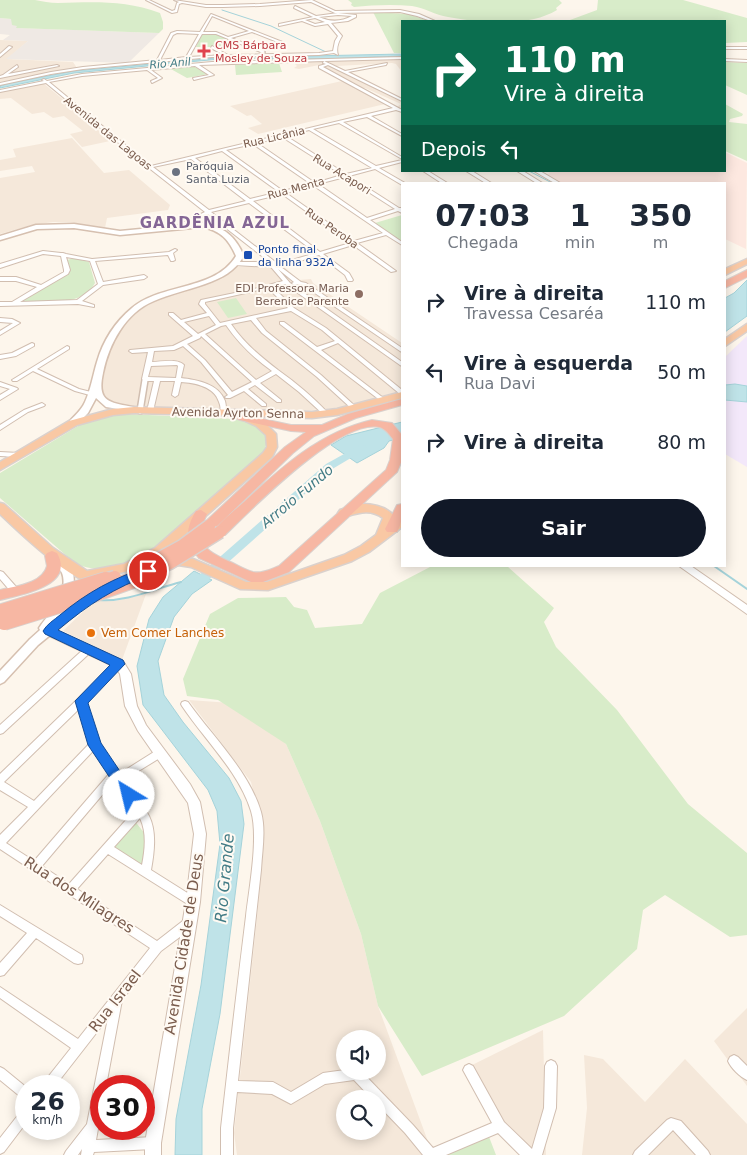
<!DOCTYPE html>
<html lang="pt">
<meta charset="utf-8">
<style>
body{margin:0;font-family:"DejaVu Sans",sans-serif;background:#f2f2f3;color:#1f2937;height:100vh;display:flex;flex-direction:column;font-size:19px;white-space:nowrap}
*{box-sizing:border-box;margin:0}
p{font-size:16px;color:#747a83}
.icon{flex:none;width:28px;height:28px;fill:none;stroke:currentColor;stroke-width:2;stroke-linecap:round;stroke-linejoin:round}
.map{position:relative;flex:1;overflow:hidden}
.panel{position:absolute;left:401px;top:182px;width:325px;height:385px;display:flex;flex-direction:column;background:#fff;border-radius:0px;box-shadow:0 2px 12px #0003}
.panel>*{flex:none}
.top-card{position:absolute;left:401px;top:20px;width:325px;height:152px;border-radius:0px;box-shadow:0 2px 12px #0003;background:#0b6e4f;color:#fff;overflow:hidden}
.controls{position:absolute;left:336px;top:1030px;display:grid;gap:10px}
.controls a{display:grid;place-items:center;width:50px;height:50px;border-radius:50%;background:#fff;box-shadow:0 2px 12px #0003;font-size:25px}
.speed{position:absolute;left:15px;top:1075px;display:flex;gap:10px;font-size:25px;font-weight:700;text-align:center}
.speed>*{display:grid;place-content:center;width:65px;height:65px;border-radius:50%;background:#fff;box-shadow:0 2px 12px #0003;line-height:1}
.speed small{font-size:12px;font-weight:400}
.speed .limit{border:8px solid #d22;background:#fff;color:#111}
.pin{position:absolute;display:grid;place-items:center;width:42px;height:42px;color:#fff;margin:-21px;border:2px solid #fff;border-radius:50%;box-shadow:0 1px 5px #0007}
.me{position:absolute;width:55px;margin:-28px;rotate:324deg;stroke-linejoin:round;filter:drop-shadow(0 0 4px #0008)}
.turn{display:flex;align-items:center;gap:18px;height:105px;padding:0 20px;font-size:22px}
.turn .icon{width:65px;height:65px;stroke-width:2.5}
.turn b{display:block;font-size:35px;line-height:42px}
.then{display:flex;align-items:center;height:48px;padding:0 20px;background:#0003;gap:10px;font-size:19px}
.eta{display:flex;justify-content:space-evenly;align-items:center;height:85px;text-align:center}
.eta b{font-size:30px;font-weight:700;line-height:35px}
.button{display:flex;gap:10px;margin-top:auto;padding:10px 20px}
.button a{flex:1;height:58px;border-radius:30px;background:#111827;color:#fff;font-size:20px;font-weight:700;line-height:58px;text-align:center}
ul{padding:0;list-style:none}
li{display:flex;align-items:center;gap:15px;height:70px;padding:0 20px}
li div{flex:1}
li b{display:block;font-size:19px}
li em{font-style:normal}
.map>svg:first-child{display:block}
.residential{fill:#f5e8da;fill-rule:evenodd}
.commercial{fill:#fde8e0}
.industrial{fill:#efe9e4}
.education{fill:#f3e8fa}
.green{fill:#d8ecc9}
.water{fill:#bfe3e8;stroke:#a5d3da}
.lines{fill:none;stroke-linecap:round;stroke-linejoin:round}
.stream-far1{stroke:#a5d3da;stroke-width:1}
.stream{stroke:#a5d3da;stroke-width:2}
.river{fill:#bfe3e8;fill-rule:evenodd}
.pedestrian-far1-casing{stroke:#d1beb0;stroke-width:5.5}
.pedestrian-casing{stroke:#d1beb0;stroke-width:8}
.minor-casing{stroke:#d1beb0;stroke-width:2}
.tertiary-casing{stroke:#d1beb0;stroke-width:2}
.secondary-casing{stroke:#d6c0b0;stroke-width:3}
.trunk-casing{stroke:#dad1cd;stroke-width:3}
.motorway-casing{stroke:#dad1cd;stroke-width:2}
.pedestrian-far1{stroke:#fff;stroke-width:4}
.pedestrian{stroke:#fff;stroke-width:5}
.minor{fill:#fff;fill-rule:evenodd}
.tertiary{fill:#fff;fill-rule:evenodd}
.secondary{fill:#fff;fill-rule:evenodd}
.trunk{fill:#f9c8a4;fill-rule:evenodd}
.motorway{fill:#f7b7a3;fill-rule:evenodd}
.motorway-bridge-far1-casing{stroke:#dad1cd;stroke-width:15;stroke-linecap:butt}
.motorway-bridge-casing{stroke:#dad1cd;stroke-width:18;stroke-linecap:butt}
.motorway-bridge-far1{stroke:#f7b7a3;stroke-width:12}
.motorway-bridge{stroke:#f7b7a3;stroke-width:16}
.route{fill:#1a73e8;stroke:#114b97}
.health-dot{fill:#e0444e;stroke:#fffaf3;stroke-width:2}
.worship-dot{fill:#6b7280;stroke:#fffaf3;stroke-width:2}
.transit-dot{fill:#1a4fb4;stroke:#fffaf3;stroke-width:2}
.education-dot{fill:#8d6e63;stroke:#fffaf3;stroke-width:2}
.food-dot{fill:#e8710a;stroke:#fffaf3;stroke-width:2}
.labels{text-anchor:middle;stroke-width:4;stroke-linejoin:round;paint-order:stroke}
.far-health-label{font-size:11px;fill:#be3a42;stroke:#fffaf3;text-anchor:start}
.far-water-label{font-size:11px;font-style:italic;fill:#437c86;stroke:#fffaf3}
.far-street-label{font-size:11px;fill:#7a5c4d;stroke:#fffaf3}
.far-worship-label{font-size:11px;fill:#5b616d;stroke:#fffaf3;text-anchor:start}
.far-transit-label{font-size:11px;fill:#164399;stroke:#fffaf3;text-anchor:start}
.far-education-label{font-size:11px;fill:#785e54;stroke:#fffaf3;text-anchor:end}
.street-label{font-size:12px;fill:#7a5c4d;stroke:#fffaf3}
.food-label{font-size:12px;fill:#c56008;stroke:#fffaf3;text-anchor:start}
.water-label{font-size:14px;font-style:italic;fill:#437c86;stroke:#fffaf3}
.far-district-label{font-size:15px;font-weight:bold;letter-spacing:1px;fill:#846695;stroke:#fffaf3}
.near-street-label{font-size:15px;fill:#7a5c4d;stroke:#fffaf3}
.near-water-label{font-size:16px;font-style:italic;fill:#437c86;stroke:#fffaf3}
</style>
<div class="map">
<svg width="747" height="1155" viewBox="0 0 747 1155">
<rect width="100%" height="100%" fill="#fdf6ec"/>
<path class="residential" d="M0 40 28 41 7 59 73 62 77 68 0 82Z
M374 57 375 59H402V72L396 64 392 63 337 66 330 65V62L323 63 402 102V110L397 107 401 104 365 88 362 89 319 65 299 69 294 68 297 66 295 64 302 62 353 60V58H360L361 60Z
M342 81 385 104 258 134 248 128 262 124 251 115 247 116 230 106Z
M43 83 98 128 97 129 110 141 82 147 70 134 83 131 64 116 53 118 44 112 32 114 11 98 0 99V92Z
M72 138 104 173 129 170 170 205 168 210 107 218 105 228 70 222H53L32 225 0 234V178L35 172 32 166 0 171V160L16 157 13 149Z
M282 265 299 280 311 279 313 283 402 343V391L341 408 297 411 126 407 106 402 101 394 100 383 110 345 129 316 159 299 222 279 236 267Z
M146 594 122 660 63 631 96 599 115 601Z
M189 700 245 704 286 744 320 821 361 934 378 1006 433 1155H237L234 1133 258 908 262 826 251 782ZM345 1039H378V1071H345ZM345 1099H378V1131H345Z
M747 1008V1086L714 1041Z
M543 1030 546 1155H534L507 1140 466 1068Z
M584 1055 603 1059 645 1102 685 1059 747 1124V1155H582L587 1108Z"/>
<path class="commercial" d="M725 152 747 163 746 249 725 239V184H563L546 175 550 173 547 171H725Z"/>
<path class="industrial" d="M0 18 11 19 18 26 17 28 159 33 128 63 6 59 28 41 3 40 10 35 0 34Z"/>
<path class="education" d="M747 336V467L725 454V357Z"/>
<path class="green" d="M0 0C11 0 24 0 35 0 42 1 50 3 58 3 94 2 125 0 160 13L163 22V29L159 33 16 28 17 26 12 25 11 19 0 18Z
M348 0H559L562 3 556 8 557 10C527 28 481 23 448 17 435 15 425 8 412 6 393 4 372 5 354 7L351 5 352 3Z
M598 0H683L747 18V42L725 43V21H561L570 20 597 10Z
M373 12 408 14 429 21H402V53H394Z
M213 33 236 42 217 47H196L202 34Z
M725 62 747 63V95L725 85Z
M279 63 282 72 236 75 235 65Z
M193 66 208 74 187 78 169 68Z
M725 104 743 114 742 116 730 119 729 122 747 124V161L725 151Z
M402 215V242L375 223Z
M74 258 89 262 95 283C82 307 45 302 22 303L21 301 67 273V260Z
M236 298 247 314 228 318 217 302Z
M126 414 236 419C256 423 276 431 262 454L157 548C132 563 104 576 76 564L0 498V473L83 423 111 415Z
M432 566H507L554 608 544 622 556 647 617 710 688 804 747 853V935L730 937 665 895 643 910 637 949 564 1016 422 1076 378 1006 361 934 320 821 286 744 218 700 187 696 183 679 210 614 238 598 286 597 294 607 307 610 315 628 362 624 380 593Z
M134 820 149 839 141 867 111 849Z
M486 1129 496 1155H440Z"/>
<path class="water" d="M402 54V56L323 59 230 58 74 73 0 88V86L10 83 74 71 216 58Z
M747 280V316L725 332V298L734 293Z
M735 384 747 386V402L725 400V385Z
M402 422V438L389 441 384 448 357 463 331 445 346 436Z
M194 571 212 580 192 594 174 617 158 661 164 695 183 722 229 778 241 801 244 824 220 1014 202 1109V1155H175L176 1119 201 985 220 844 217 811 208 790 143 705 137 666 149 619 163 597Z"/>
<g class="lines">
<path class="stream-far1" d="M222 10 271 26 326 52
M529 171 554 184"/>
<path class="stream" d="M714 566 747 589
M99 600C128 602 153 589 181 582"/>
<path class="river" d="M362 444 367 447 366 449 334 468 197 590H189L187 587 189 584 326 464Z"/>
<defs>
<path id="pedestrian-far1" d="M145 381V379"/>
<path id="pedestrian" d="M140 411 145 380"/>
<path id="minor" d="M146 0H149L172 11 175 10 177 3 179 2 174 0 206 5H223L260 4 312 0 335 11 400 10 419 14 435 21H431L417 16 400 12 335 13 311 2 260 6 223 7H206L182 3 179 4 177 12 172 13Z
M295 6 316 16 338 13 356 15V17L348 21 331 23 342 36C338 42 336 49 338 55L334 53 319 55 212 57 83 69 51 74 0 85V83L51 72 83 67 157 60 171 33 177 31 200 32 211 14 285 43 262 50 265 52 263 53 216 34H202L189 57 224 55 211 48 212 46 228 55 319 53 333 51 335 41 338 36 328 24 315 26 302 21 279 26V24L313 17 294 8ZM338 15 352 16C341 22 330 22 319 17ZM212 16 249 31 228 37 216 32H203ZM315 18 325 22 315 24 305 20ZM252 32 280 43 259 49 231 38ZM177 33 199 34 186 57 160 60 173 35Z
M9 46 12 47 0 57V54Z
M725 47H747V49H725Z
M402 57V59L324 61 345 71 387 63 386 65 348 72 402 99V101L328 65 323 67 402 110V112L396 110 371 116 402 134V136L367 117 343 122 402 157V159L339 123 313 129 376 166 402 160V162L379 168 405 183 402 184V185L375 169 349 176 399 208H402V213L398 211 370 220 402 242V245L386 235 357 243 396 271 391 272 353 245 323 254 349 273 353 280 352 281H348L345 275 319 255 281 267 301 282 306 283 402 348V352L400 351 303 285 293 284 292 283 294 282 278 269 290 283 402 362V366L400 365 285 284 273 287 294 308 326 328 402 390V395L400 394 338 343 321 350 386 400 383 402 381 401 280 324V322H284L317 347 335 341 322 330 291 311 256 318 266 331 321 375 356 407V409H352L317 377 262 333 251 320 231 324C244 343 260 356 278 370 295 382 313 397 328 413V415H324L299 392 276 374 260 383 281 400V402H277L255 385 248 389 266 404V406H262L244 391 230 398H226L225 397 228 395 201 362 183 346 174 350 154 351 152 362C162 362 176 358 184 365L181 378C198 380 219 384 225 401 226 405 226 409 227 413L226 414H222C220 410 221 406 219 402 214 386 195 383 181 382L178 395 175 397 172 395 175 381H160L153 411 150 413 148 412 147 411 154 381H145L142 379 148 352 132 353 129 351 130 350 173 346 193 336 169 315V313H173L181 320 207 313 199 304 201 300 254 289 283 281 271 267 234 265 233 264 236 262H259L272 264 208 214 182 227H178V225L205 212 149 168 46 83 0 92V90L44 81 42 80 44 79 47 81 82 74 212 62ZM324 61 323 63 326 64 319 66V68L393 108 151 166 49 82 82 76 147 70 158 78 151 81 152 83 162 78 151 70 195 66 209 75 193 78 194 80 214 75 199 65ZM309 130 372 168 346 174 286 136ZM282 137 342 175 315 183 257 143ZM253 144 311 184 283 191 226 150ZM222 151 279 192 250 199 195 158ZM191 159 246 201 209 210 153 167ZM345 177 395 209 367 218 318 184ZM314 186 383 233 354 241 286 193ZM282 194 350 243 320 252 253 201ZM249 203 316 253 278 264 211 212ZM268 288 288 308 220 323 205 304V302ZM209 316 216 325 198 334 184 322ZM226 325C239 344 254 358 272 371L256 380 205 334 221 326ZM201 336 252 382 232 392 205 360 187 344 200 338ZM177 365 178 366 176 378 148 377 151 366Z
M725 59 747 60V62L725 61Z
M17 65 18 67 8 74 57 65 59 66 0 78V76L3 75Z
M423 171H428L449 184H443Z
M466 171H472L493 184H487Z
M517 171H523L544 184H538Z
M534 171H540L562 184H556Z
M175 249 177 250 173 253 175 260 173 261H171L168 255 95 261 103 282 144 275 147 277 144 279 103 285 82 301 94 305V307L78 304 0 306V302H12L37 287 16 281H0V277H16L41 285 64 272V270L61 256 43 254 0 268V264L43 251 61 253H63L66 254 92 259 169 252ZM66 257 90 261 98 284 77 300 20 302 68 274 70 270Z
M0 318 12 319 20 323 0 335V331L13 323 0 322Z
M32 343 34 344V346L16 356 0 359V355L12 353Z
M67 346 69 347V349L37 369 79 389 99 394V396L97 397 75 391 33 371 17 381H13L12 380Z
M0 382 17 388 18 389 0 400V395L10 389 0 386Z
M42 403 45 405 44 406 28 412 0 430V425L24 410Z
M0 452 19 453 22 455 19 457 0 456Z
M0 571 3 572 18 589 19 591 18 593H12L0 579Z
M89 646 92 647 93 649 92 651 3 733 0 734V725L86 647Z
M119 661 122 662 123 664 122 666 86 701 98 744 119 774 157 750 160 749 163 750 164 753 163 756 124 780C132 792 142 803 149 816 157 832 154 853 151 870L197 899 198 902 197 905 193 907 189 905 108 854 77 889 157 941 184 920 188 919 192 920 193 924 192 928 161 951 122 1000 106 1086H101V1112L96 1140 153 1137 157 1139 159 1143 157 1147 153 1149 94 1152 93 1155H81L82 1149 78 1155H64L66 1151 87 1124 108 1018 55 1086H42L44 1082 71 1048 0 998V987L78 1039 150 948 0 849V835L28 807 0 790V774L116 662ZM80 708 89 744 34 801 4 782ZM93 751 109 774 34 861 6 843ZM114 781 134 811 69 884 42 866ZM140 818C147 833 145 849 142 865L114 847Z
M185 701 188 702C212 736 249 771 261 812 266 830 262 851 261 870L238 1081 273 1082 291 1092 323 1073 345 1070V1071H361L413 1125 433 1148 492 1123 463 1070 465 1066 469 1064 473 1066 504 1122 532 1149 544 1108 545 1066 547 1062 551 1060 555 1062 557 1066 556 1108 542 1155H520L498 1133 446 1155H423L405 1133 378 1105V1099H372L354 1080 325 1084 291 1104 272 1094 237 1092 233 1128V1155H221V1128C229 1057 237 987 246 916 249 889 259 837 251 811 239 772 204 739 182 706L181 704 182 702Z
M0 905 82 955 83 959 82 963 78 964 74 963 36 938 4 975 0 976V963L27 933 0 916Z
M734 1055 738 1057 747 1066V1080C740 1077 731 1068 728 1061L730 1057Z
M0 1067 4 1069 26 1087V1100L22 1098 0 1080Z
M26 1108V1123L4 1152 0 1154V1138L22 1110Z
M671 1118 681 1121 708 1151 710 1155H696L673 1130 648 1155H633L635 1151 667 1120Z"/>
<path id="tertiary" d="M679 566H691L747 605V614Z
M49 627 123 661 131 674 137 706 146 725 190 784 200 802 206 834 200 902 161 1143V1155H145V1143L186 902 194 834 188 803 138 731 125 706 120 674 115 667 45 634 44 631 45 628Z"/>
<path id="secondary" d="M203 223C224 227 235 236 244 256 234 272 222 278 205 284 188 290 170 294 154 301 125 313 109 344 103 373 96 405 112 402 137 408V412L106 407 96 398 88 413 76 425H70L68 423C74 416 81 411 85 402 91 389 93 375 97 362 103 341 115 322 132 308 161 283 215 291 236 256 229 240 221 231 203 227L120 235 74 228 37 229 0 240V236L36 225 74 224 120 231Z
M57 556C62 558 66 561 69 566 80 581 70 599 62 614L83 597H91L93 600 38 645 4 682 0 684V671L30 639 40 630 39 628 41 625C51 612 69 591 62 573 60 568 54 564 51 560Z"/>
<path id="trunk" d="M747 259V264L725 275V269Z
M747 324V331L725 346V339Z
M402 392V398L337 415 312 418 248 416 264 422 276 434 277 447 272 457 163 554 132 570 103 577 108 579 110 582 108 585C81 593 19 532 0 514V503L4 504 53 548 87 571 124 564 155 548 263 453 267 447 266 435 256 426 241 419 245 416 134 413 113 415 77 425 0 470V462L69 421 113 409 134 407 312 412 337 409Z
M362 504C374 504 387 507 395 517L394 522 402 518V527L369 552 352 561 268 590 240 589 191 567 178 565 169 568 163 564 165 561 178 557 193 559 246 582H267L344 555 361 546 376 535 383 518C370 508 358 513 344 517L338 513 340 510Z"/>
<path id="motorway" d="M747 270V277L725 288V281Z
M402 399V405L356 418 314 436 293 453 214 529H204L202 526 204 523 285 447 306 432 291 431 240 420 234 417 236 415 240 414 291 425H322L348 414Z
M372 420 392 423 402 435V460L397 472 289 572 263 582H251L199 558C185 542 185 529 196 511L201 510 207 514C193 542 203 549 228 561 236 564 245 570 253 572 262 574 271 569 279 566L386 470 390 460 393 439C390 435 386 430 382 428 344 414 251 510 225 535H215L213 532C221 521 234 511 244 502 282 467 320 432 372 420Z
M402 504C403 514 402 523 397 532H387L385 529 397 505Z
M52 551 57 553C76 586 20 595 0 600V590C16 586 42 584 47 566L45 556 47 553Z"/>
</defs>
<use href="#pedestrian-far1" class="pedestrian-far1-casing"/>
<use href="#pedestrian" class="pedestrian-casing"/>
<use href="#minor" class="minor-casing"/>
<use href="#tertiary" class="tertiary-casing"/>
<use href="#secondary" class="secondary-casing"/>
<use href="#trunk" class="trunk-casing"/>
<use href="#motorway" class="motorway-casing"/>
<use href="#pedestrian-far1" class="pedestrian-far1"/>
<use href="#pedestrian" class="pedestrian"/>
<use href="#minor" class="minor"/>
<use href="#tertiary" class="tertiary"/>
<use href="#secondary" class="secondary"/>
<use href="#trunk" class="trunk"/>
<use href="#motorway" class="motorway"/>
<defs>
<path id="motorway-bridge-far1" d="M147 565 182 546 209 526
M102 581 115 577
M129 581 170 563 220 532"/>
<path id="motorway-bridge" d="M2 612 106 580
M4 622 88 596 133 580"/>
</defs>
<use href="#motorway-bridge-far1" class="motorway-bridge-far1-casing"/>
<use href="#motorway-bridge" class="motorway-bridge-casing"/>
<use href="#motorway-bridge-far1" class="motorway-bridge-far1"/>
<use href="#motorway-bridge" class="motorway-bridge"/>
</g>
<path class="route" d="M148 567 152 568 154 571 152 574C114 588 89 604 58 630L123 660 125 664 88 703 101 743 136 795 134 799 129 801 124 799 88 745 75 701 110 665 45 634 43 631C47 624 54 620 60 615 86 593 115 577 148 567Z"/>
<path class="health-dot" d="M201.5 43.5h5v5h5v5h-5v5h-5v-5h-5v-5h5z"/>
<circle class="worship-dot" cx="176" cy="172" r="5"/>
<rect class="transit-dot" x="243" y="250" width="10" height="10" rx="2.5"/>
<circle class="education-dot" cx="359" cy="294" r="5"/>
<circle class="food-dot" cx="91" cy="633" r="5"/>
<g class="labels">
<g class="far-health-label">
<text x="215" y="49">CMS Bárbara<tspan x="215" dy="13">Mosley de Souza</tspan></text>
</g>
<g class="far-water-label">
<text transform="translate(170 63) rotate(-5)" y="4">Rio Anil</text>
</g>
<g class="far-street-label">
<text transform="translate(108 133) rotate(39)" y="4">Avenida das Lagoas</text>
<text transform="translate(274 137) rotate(-13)" y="4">Rua Licânia</text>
<text transform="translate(342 174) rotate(32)" y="4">Rua Acapori</text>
<text transform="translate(296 188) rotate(-15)" y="4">Rua Menta</text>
<text transform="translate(332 228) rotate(35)" y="4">Rua Peroba</text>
</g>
<g class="far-worship-label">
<text x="186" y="170">Paróquia<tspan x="186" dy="13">Santa Luzia</tspan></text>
</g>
<g class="far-transit-label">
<text x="258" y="253">Ponto final<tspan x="258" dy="13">da linha 932A</tspan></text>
</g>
<g class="far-education-label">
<text x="349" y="292">EDI Professora Maria<tspan x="349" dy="13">Berenice Parente</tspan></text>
</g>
<g class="street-label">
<text transform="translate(238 413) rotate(1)" y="4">Avenida Ayrton Senna</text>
</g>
<g class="food-label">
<text x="101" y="637">Vem Comer Lanches</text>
</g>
<g class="water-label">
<text transform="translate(297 496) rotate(-40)" y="5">Arroio Fundo</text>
</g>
<g class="far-district-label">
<text x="215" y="228">GARDÊNIA AZUL</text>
</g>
<g class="near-street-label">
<text transform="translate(79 895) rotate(33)" y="5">Rua dos Milagres</text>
<text transform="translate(184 944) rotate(-81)" y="5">Avenida Cidade de Deus</text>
<text transform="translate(115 1001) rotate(-52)" y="5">Rua Israel</text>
</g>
<g class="near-water-label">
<text transform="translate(224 878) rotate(-85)" y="6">Rio Grande</text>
</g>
</g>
</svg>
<div class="controls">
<a><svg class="icon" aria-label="sound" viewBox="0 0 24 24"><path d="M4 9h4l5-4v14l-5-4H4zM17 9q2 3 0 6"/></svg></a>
<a><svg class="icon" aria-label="search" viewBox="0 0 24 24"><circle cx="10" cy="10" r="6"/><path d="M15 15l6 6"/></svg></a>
</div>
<div class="speed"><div>26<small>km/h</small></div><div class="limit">30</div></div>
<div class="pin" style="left:148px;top:571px;background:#d93025"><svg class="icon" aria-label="arrive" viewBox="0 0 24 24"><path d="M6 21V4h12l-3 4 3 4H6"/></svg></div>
<svg class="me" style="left:129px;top:795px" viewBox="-20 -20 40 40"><circle r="19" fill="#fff"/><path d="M0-13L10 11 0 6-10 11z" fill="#1a73e8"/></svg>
<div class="top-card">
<div class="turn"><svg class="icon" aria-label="right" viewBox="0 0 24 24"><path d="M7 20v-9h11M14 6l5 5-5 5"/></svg><div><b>110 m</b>Vire à direita</div></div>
<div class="then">Depois<svg class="icon" aria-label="left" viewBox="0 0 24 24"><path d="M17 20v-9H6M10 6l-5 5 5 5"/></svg></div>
</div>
<section class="panel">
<div class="eta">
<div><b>07:03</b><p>Chegada</p></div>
<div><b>1</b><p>min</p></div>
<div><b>350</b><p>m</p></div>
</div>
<ul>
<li><svg class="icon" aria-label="right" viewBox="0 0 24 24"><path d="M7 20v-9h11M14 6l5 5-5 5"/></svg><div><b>Vire à direita</b><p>Travessa Cesaréa</p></div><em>110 m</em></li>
<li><svg class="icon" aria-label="left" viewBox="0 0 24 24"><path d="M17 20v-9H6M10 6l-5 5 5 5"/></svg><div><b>Vire à esquerda</b><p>Rua Davi</p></div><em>50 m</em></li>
<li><svg class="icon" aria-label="right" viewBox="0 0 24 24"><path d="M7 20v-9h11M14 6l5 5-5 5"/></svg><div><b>Vire à direita</b></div><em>80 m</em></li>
</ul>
<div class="button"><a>Sair</a></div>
</section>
</div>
